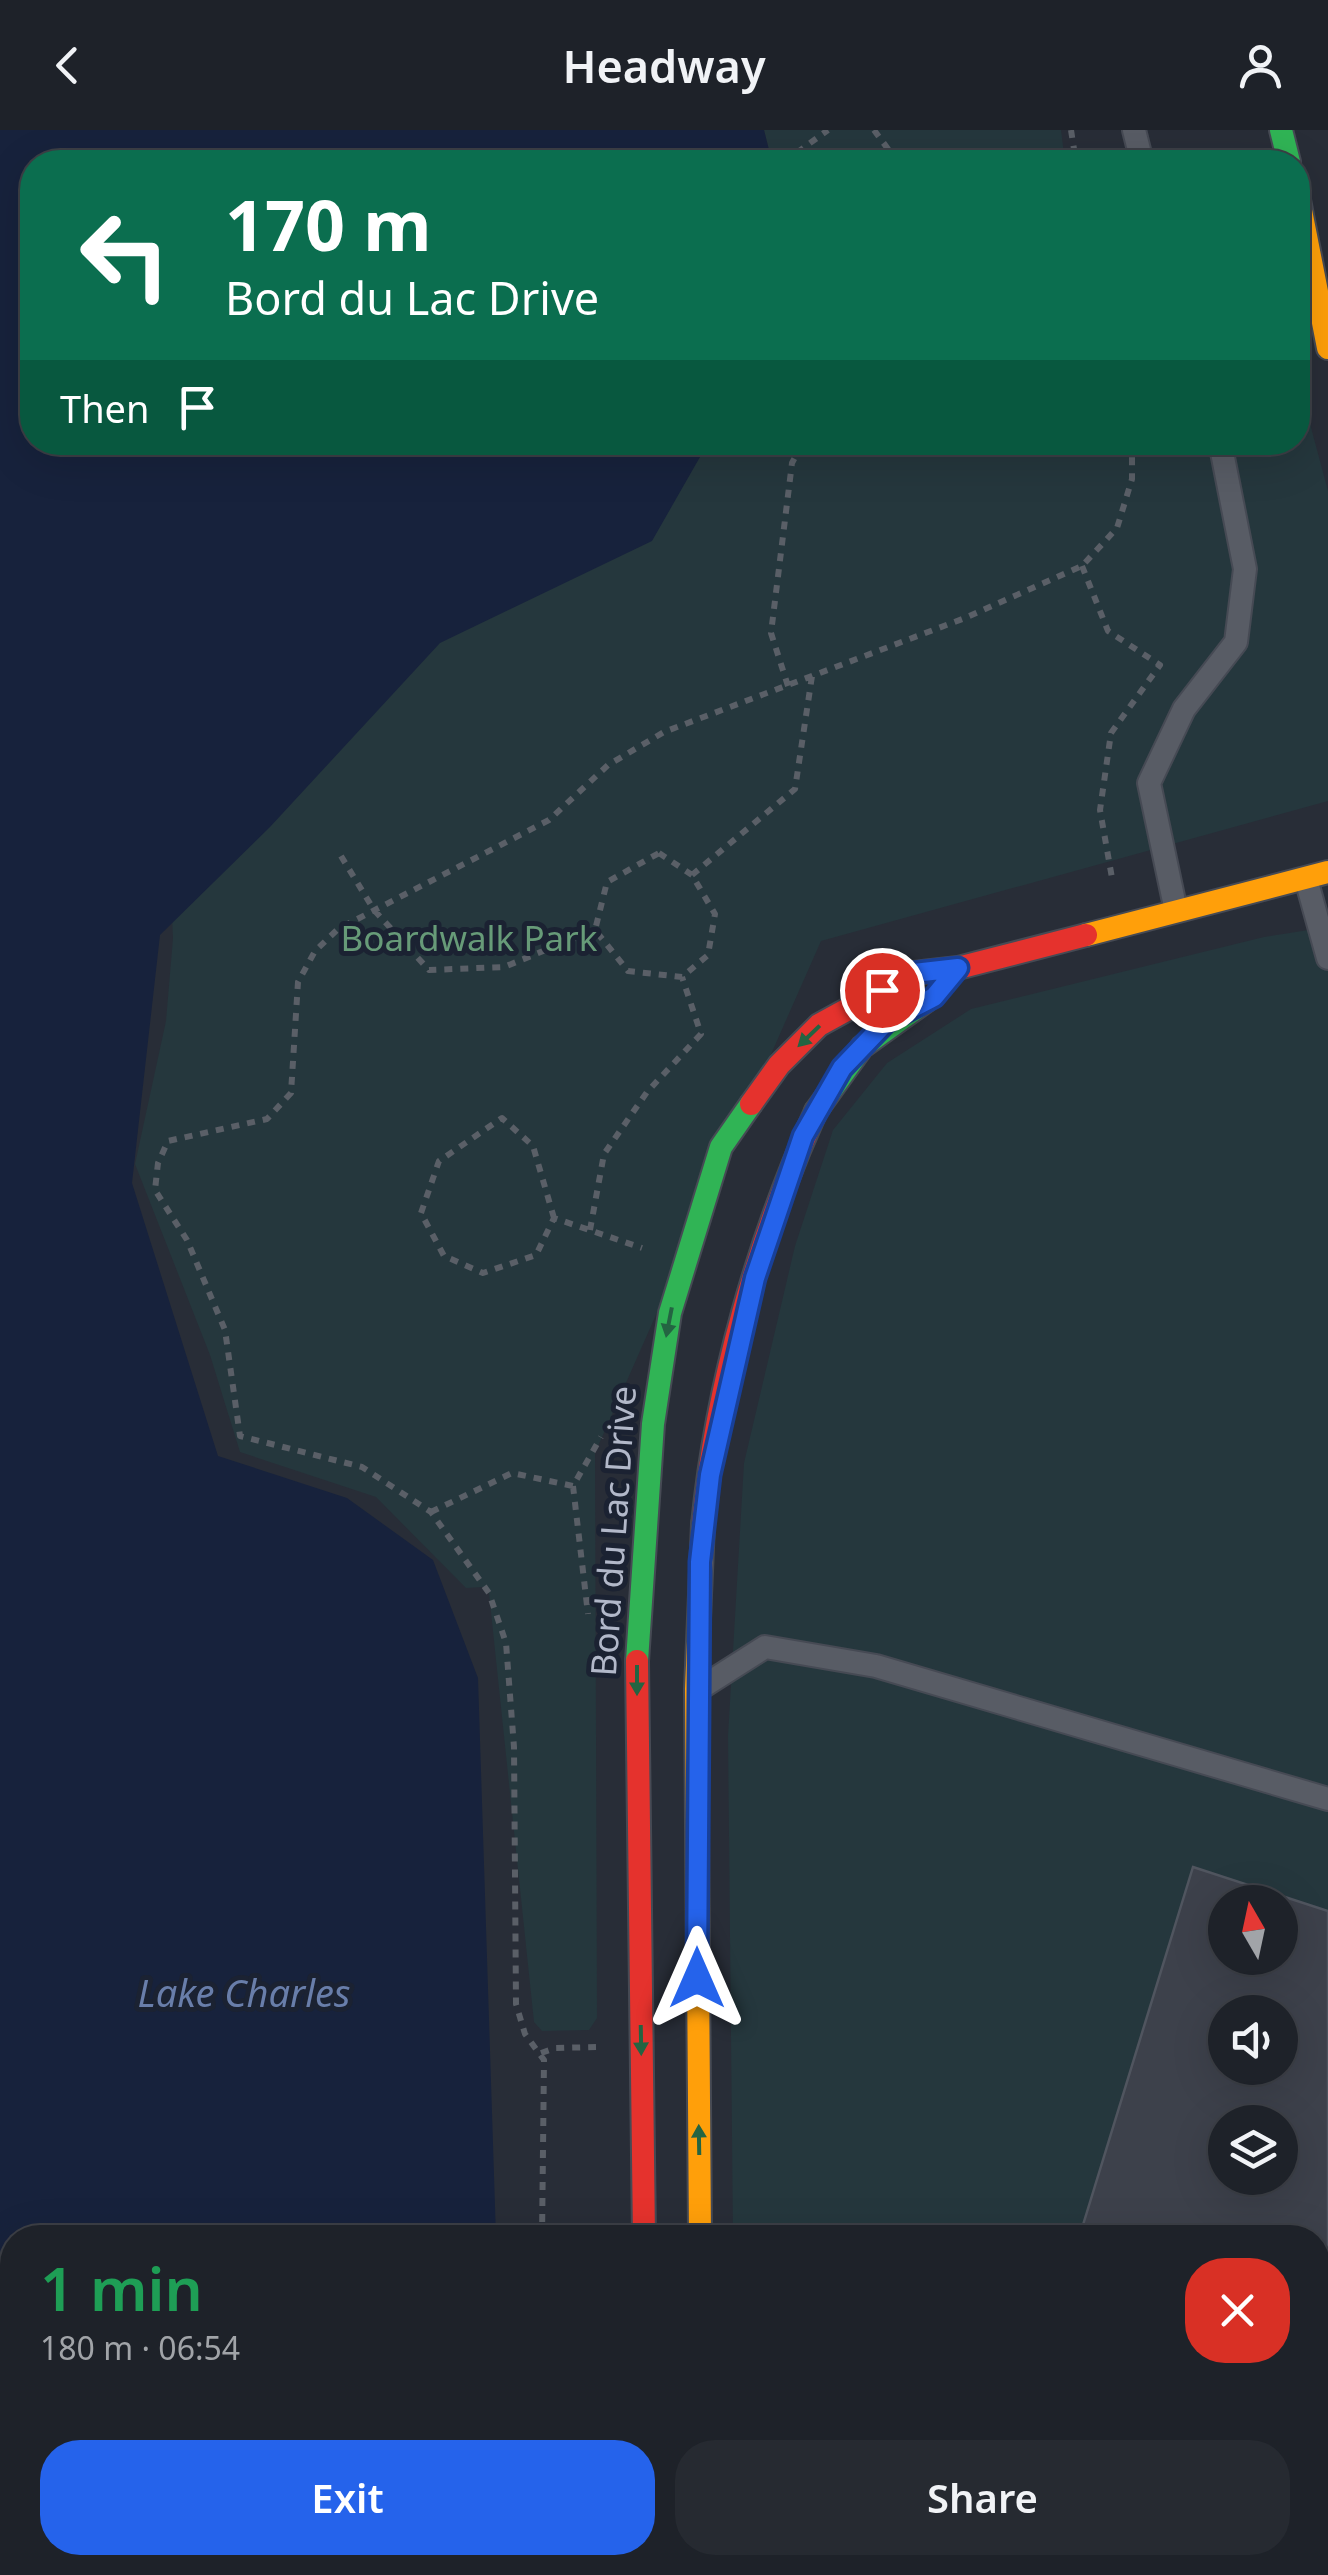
<!DOCTYPE html>
<meta charset="utf-8">
<style>
body{margin:0;font-family:"Noto Sans",sans-serif;background:#262a31;color:#f1f3f6;height:100vh;display:flex;flex-direction:column;font-size:38px;white-space:nowrap}
*{box-sizing:border-box;margin:0}
p{font-size:32px;color:#a1a4a8}
.icon{flex:none;width:55px;height:55px;fill:none;stroke:currentColor;stroke-width:2;stroke-linecap:round;stroke-linejoin:round}
.map{position:relative;flex:1;overflow:hidden}
.details{position:absolute;left:0px;top:2095px;width:1330px;height:350px;display:flex;flex-direction:column;background:#1e2229;border-radius:40px 40px 0 0;box-shadow:0 10px 40px #0002,0 0 0 2px #3c3f46}
.details>*{flex:none}
.guide{position:absolute;left:20px;top:20px;width:1290px;height:305px;border-radius:40px;box-shadow:0 10px 40px #0002,0 0 0 2px #3c3f46;background:#0b6e4f;color:#fff;overflow:hidden}
.needle{width:65px;rotate:351deg}
.tools{position:absolute;left:1208px;top:1755px;display:grid;gap:20px}
.tools a{display:grid;place-items:center;width:90px;height:90px;border-radius:50%;background:#1e2229;box-shadow:0 10px 40px #0002,0 0 0 2px #3c3f46;font-size:50px}
.pin{position:absolute;display:grid;place-items:center;width:85px;height:85px;color:#fff;margin:-42px;border:5px solid #fff;border-radius:50%;box-shadow:0 2px 10px #0007}
.me{position:absolute;width:110px;margin:-55px;rotate:0deg;stroke-linejoin:round;filter:drop-shadow(0 0 8px #0008)}
.turn{display:flex;align-items:center;gap:35px;height:210px;padding:0 40px;font-size:45px}
.turn .icon{width:130px;height:130px;stroke-width:2.5}
.turn b{display:block;font-size:70px;line-height:85px}
.then{display:flex;align-items:center;height:95px;padding:0 40px;background:#0003;gap:20px;font-size:38px}
.round{display:grid;place-items:center;flex:none;width:105px;height:105px;border-radius:40px;background:#262a31}
.head{display:flex;align-items:center;justify-content:space-between;height:170px;padding:0 40px}
h1{font-size:60px;font-weight:600;line-height:75px;color:#1e9e55}
.action{display:flex;gap:20px;margin-top:auto;padding:20px 40px}
.action a{flex:1;height:115px;border-radius:40px;background:#2563eb;color:#fff;font-size:40px;font-weight:600;line-height:115px;text-align:center}
.action a+a{background:#262a31;color:#f1f3f6}
header{display:flex;justify-content:space-between;align-items:center;height:130px;padding:0 40px;background:#1e2229;font-size:45px;font-weight:600}
.map>svg:first-child{display:block}
.green{fill:#25373d;fill-rule:evenodd}
.water{fill:#17223c}
.lines{fill:none;stroke-linecap:round;stroke-linejoin:round}
.stream{stroke:#17223c;stroke-width:12}
.building{fill:#3d414b;stroke:#50555f;stroke-width:2.5;fill-rule:evenodd}
.lane-casing{stroke:#464a54;stroke-width:26}
.fast-casing{stroke:#464a54;stroke-width:26}
.slow-casing{stroke:#464a54;stroke-width:26}
.jam-casing{stroke:#464a54;stroke-width:26}
.path{stroke:#5a5f67;stroke-width:6;stroke-dasharray:8 8;stroke-linecap:butt}
.lane{stroke:#585c65;stroke-width:22}
.fast{stroke:#30b455;stroke-width:22}
.slow{stroke:#ff9f0a;stroke-width:22}
.jam{stroke:#e5322d;stroke-width:22}
.oneway{fill:#246442}
.route-casing{stroke:#184099;stroke-width:25}
.route{stroke:#2563eb;stroke-width:18}
.labels{text-anchor:middle;stroke-width:10;stroke-linejoin:round;paint-order:stroke}
.park-label{font-size:35px;fill:#679b78;stroke:#1b2232}
.street-label{font-size:35px;fill:#b2b8c9;stroke:#1b2232}
.water-label{font-size:38px;font-style:italic;fill:#697eaa;stroke:#1b2232}
</style>
<header><svg class="icon" aria-label="back" viewBox="0 0 24 24"><path d="M15 5l-7 7 7 7"/></svg>Headway<svg class="icon" aria-label="person" viewBox="0 0 24 24"><circle cx="12" cy="8" r="4"/><path d="M4 21q1-7 8-7t8 7"/></svg></header>
<div class="map">
<svg width="1328" height="2445" viewBox="0 0 1328 2445">
<rect width="100%" height="100%" fill="#282d37"/>
<path class="green" d="M764 0H1061L1065 32H772Z
M1298 249 1328 361V671L821 811 595 1323 597 1888 589 1900 542 1901 534 1892 489 1463 483 1457 466 1458 376 1367 240 1322 210 1225 135 1034 166 891 173 808 163 592 631 313 1298 312Z
M1328 797V2445H729L731 2432H1318V2108L733 2107 728 1606 744 1333 795 1116 833 1000 887 933 971 879 1264 807ZM1225 1772H1280V1828H1225ZM1225 1882H1280V1938H1225ZM1225 1992H1280V2048H1225Z"/>
<path class="water" d="M0 0H764L772 32H32V312L708 313 652 411 440 513 270 697 160 805 132 1053 218 1326 347 1368 433 1430 478 1548 496 2107 12 2108V2432L496 2433 494 2445H0Z"/>
<g class="lines">
<path class="stream" d="M866 312 902 318 1009 312"/>
</g>
<path class="building" d="M1193 1737 1328 1781V2445H976L979 2432H1318V2108H1079ZM1225 1772H1280V1828H1225ZM1225 1882H1280V1938H1225ZM1225 1992H1280V2048H1225Z"/>
<g class="lines">
<defs>
<path id="lane" d="M1134 0 1142 32
M1306 749 1328 828
M1176 781 1149 653 1184 579 1236 512 1245 439 1220 312
M699 1559 765 1517 876 1536 1328 1669"/>
<path id="fast" d="M1281 0 1289 32
M816 981 862 917 926 871
M637 1531 653 1294 670 1183 721 1017 751 974
M641 2445 642 2432"/>
<path id="slow" d="M1298 65 1328 218
M1086 805 1328 742
M700 2108 696 1559 703 1394
M699 2432V2445"/>
<path id="jam" d="M751 974 779 935 819 895 914 843 958 838 1086 805
M703 1394C717 1253 758 1110 816 981
M637 1531 644 2108"/>
</defs>
<use href="#lane" class="lane-casing"/>
<use href="#fast" class="fast-casing"/>
<use href="#slow" class="slow-casing"/>
<use href="#jam" class="jam-casing"/>
<path class="path" d="M874 0 888 19 890 32
M1071 0 1076 32
M784 32 828 0
M1082 436 1108 501 1160 535 1111 603 1100 680 1112 748
M788 556 771 503 792 333 803 312
M659 723 692 745 715 784 708 825 682 847 628 841 595 800 607 752Z
M341 726 374 780 429 840 504 837 595 800
M692 745 795 659 812 546
M554 1088 533 1016 502 988 439 1031 421 1083 444 1126 483 1143 536 1125 554 1088 642 1118
M590 1100 604 1024 647 962 701 904 682 847
M573 1356 588 1484
M431 1382 512 1343 573 1356 601 1307
M541 1923 556 1918 596 1917
M542 2108 544 1930 525 1904 516 1874 514 1617 506 1513 489 1463 431 1382 362 1337 240 1306 225 1200 187 1110 155 1060 158 1033 168 1011 267 989 291 963 298 852 315 821 338 799 549 690 608 635 664 602 965 488 1082 436 1117 398 1132 349V312
M541 2445 543 2432"/>
<use href="#lane" class="lane"/>
<use href="#fast" class="fast"/>
<use href="#slow" class="slow"/>
<use href="#jam" class="jam"/>
</g>
<defs><path id="oneway-solid" d="M-6-.8H1V-3.2L6.5 0L1 3.2V.8H-6Z" transform="scale(2.5)"/></defs>
<g class="oneway">
<use href="#oneway-solid" transform="translate(809 906) rotate(136)"/>
<use href="#oneway-solid" transform="translate(669 1192) rotate(101)"/>
<use href="#oneway-solid" transform="translate(637 1550) rotate(90)"/>
<use href="#oneway-solid" transform="translate(641 1910) rotate(89)"/>
<use href="#oneway-solid" transform="translate(699 2010) rotate(-91)"/>
</g>
<g class="lines">
<defs>
<path id="route" d="M697 1848 700 1432 710 1345 755 1148 803 1006 842 938 886 892 934 867 958 838 914 843 882 860"/>
</defs>
<use href="#route" class="route-casing"/>
<use href="#route" class="route"/>
</g>
<g class="labels">
<g class="park-label">
<text x="469" y="821">Boardwalk Park</text>
</g>
<g class="street-label">
<text transform="translate(614 1401) rotate(-86)" y="12">Bord du Lac Drive</text>
</g>
<g class="water-label">
<text x="244" y="1877">Lake Charles</text>
</g>
</g>
</svg>
<div class="tools">
<a><svg class="needle" viewBox="-14 -14 28 28"><path d="M0-13l5 13h-10z" fill="#e53935"/><path d="M0 13l5-13h-10z" fill="#a1a4a8"/></svg></a>
<a><svg class="icon" aria-label="sound" viewBox="0 0 24 24"><path d="M4 9h4l5-4v14l-5-4H4zM17 9q2 3 0 6"/></svg></a>
<a><svg class="icon" aria-label="layers" viewBox="0 0 24 24"><path d="M12 4l9 5-9 5-9-5zM3 14l9 5 9-5"/></svg></a>
</div>
<div class="pin" style="left:882px;top:860px;background:#d93025"><svg class="icon" aria-label="arrive" viewBox="0 0 24 24"><path d="M6 21V4h12l-3 4 3 4H6"/></svg></div>
<svg class="me" style="left:697px;top:1848px" viewBox="-20 -20 40 40"><path d="M0-17L14 15 0 8-14 15z" fill="#2563eb" stroke="#fff" stroke-width="4"/></svg>
<div class="guide">
<div class="turn"><svg class="icon" aria-label="left" viewBox="0 0 24 24"><path d="M17 20v-9H6M10 6l-5 5 5 5"/></svg><div><b>170 m</b>Bord du Lac Drive</div></div>
<div class="then">Then<svg class="icon" aria-label="arrive" viewBox="0 0 24 24"><path d="M6 21V4h12l-3 4 3 4H6"/></svg></div>
</div>
<section class="details">
<div class="head"><div><h1>1 min</h1><p>180 m · 06:54</p></div><a class="round" style="background:#d93025;color:#fff"><svg class="icon" aria-label="close" viewBox="0 0 24 24"><path d="M6 6l12 12M18 6L6 18"/></svg></a></div>
<div class="action"><a>Exit</a><a>Share</a></div>
</section>
</div>
